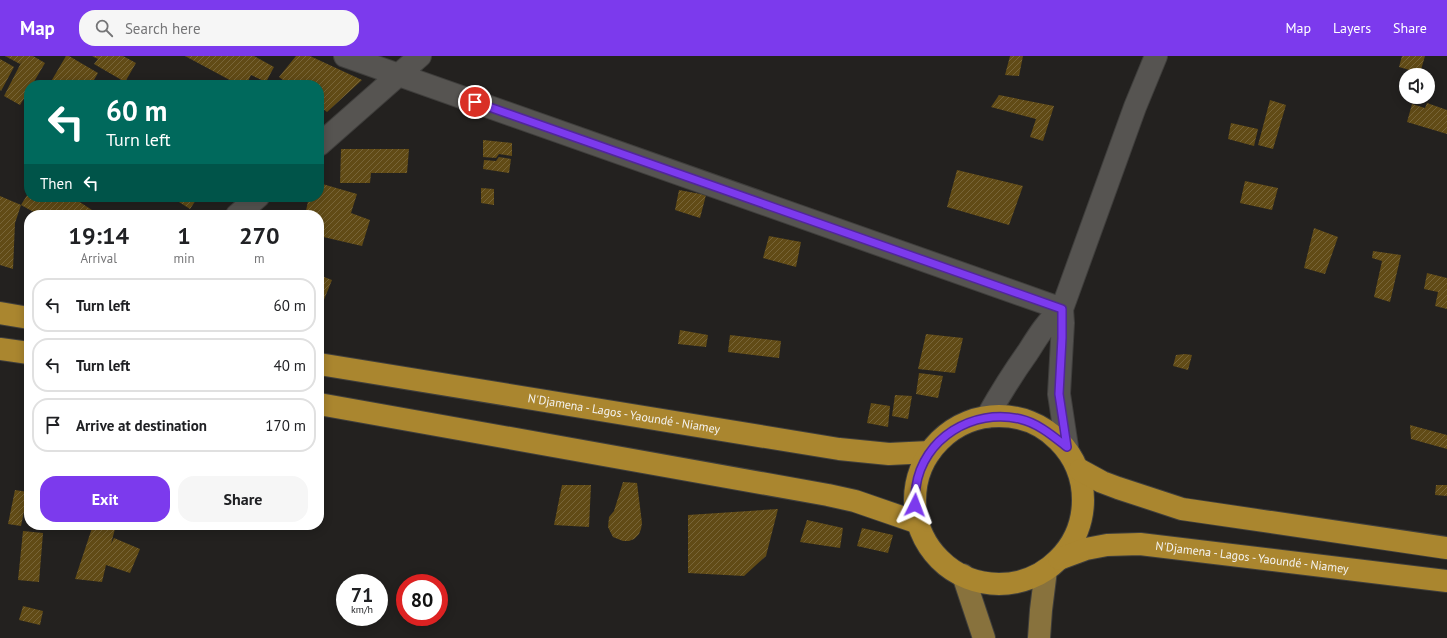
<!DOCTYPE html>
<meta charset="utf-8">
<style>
body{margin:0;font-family:"PT Sans",sans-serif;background:#f6f6f6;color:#202124;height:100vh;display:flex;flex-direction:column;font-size:15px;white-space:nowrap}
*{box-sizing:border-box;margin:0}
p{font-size:13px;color:#757577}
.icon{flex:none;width:22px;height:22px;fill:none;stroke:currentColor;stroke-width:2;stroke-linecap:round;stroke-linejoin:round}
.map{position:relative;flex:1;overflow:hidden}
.drawer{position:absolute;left:24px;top:154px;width:300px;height:320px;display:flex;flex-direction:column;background:#fff;border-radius:16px;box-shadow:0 2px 10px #0003}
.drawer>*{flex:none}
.top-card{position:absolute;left:24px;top:24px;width:300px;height:122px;border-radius:16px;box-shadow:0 2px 10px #0003;background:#00695c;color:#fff;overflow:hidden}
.controls{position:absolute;left:1399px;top:12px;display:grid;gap:8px}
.controls a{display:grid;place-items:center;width:36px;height:36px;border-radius:50%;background:#fff;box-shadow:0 2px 10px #0003;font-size:20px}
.speed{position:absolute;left:336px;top:518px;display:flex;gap:8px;font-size:20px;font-weight:700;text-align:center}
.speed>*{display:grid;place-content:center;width:52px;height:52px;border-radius:50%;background:#fff;box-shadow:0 2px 10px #0003;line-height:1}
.speed small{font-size:10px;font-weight:400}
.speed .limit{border:6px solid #d22;background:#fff;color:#111}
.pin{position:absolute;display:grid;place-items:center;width:34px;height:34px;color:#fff;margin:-17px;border:2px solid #fff;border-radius:50%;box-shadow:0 1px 4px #0007}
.me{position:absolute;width:44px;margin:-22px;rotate:3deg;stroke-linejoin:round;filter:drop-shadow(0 0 3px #0008)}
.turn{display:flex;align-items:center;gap:14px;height:84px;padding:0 16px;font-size:18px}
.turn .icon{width:52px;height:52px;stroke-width:2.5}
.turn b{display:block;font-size:28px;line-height:34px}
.then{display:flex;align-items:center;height:38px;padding:0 16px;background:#0003;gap:8px;font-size:15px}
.eta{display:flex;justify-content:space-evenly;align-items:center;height:68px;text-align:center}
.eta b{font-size:24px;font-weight:600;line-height:28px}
.action{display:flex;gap:8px;margin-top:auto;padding:8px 16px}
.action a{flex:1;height:46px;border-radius:16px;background:#7c3aed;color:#fff;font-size:16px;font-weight:600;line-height:46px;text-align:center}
.action a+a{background:#f6f6f6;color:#202124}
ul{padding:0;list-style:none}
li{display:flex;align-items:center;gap:12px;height:54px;margin:0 8px 6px;padding:0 8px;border:2px solid #e0e0e0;border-radius:16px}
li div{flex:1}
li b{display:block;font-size:15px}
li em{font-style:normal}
header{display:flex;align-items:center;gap:24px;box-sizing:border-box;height:56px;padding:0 20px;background:#7c3aed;color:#fff}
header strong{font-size:19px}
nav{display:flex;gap:22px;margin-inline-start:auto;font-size:14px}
.search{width:280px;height:36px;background:#f6f6f6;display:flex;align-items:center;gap:10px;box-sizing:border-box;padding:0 14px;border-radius:16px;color:#757577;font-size:15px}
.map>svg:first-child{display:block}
.building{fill:url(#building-hatch)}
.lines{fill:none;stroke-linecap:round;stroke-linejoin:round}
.street-casing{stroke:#3f3e3c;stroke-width:24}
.primary-casing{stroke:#3f3e3c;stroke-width:24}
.highway-casing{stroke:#3f3e3c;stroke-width:24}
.street{stroke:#565451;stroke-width:22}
.primary{stroke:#88723d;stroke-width:22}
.highway{stroke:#aa862f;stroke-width:22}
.route-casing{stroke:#51269a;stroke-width:10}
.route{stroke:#7c3aed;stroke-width:7}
.labels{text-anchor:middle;stroke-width:4;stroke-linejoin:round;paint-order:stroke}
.street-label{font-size:12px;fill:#f4f3f1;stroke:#191816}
</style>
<header>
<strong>Map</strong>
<div class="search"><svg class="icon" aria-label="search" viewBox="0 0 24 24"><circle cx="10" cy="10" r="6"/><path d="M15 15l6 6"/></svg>Search here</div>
<nav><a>Map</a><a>Layers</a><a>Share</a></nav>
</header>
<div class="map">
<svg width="1447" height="582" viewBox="0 0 1447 582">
<defs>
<pattern id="building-hatch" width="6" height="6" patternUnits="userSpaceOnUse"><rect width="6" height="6" fill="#614b16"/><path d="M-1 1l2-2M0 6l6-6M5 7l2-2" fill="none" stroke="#786538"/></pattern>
</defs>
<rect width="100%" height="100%" fill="#23211f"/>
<path class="building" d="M5 0H33L45 7 32 29H29V34L20 49 4 40 23 3 20 8Z
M66 0H69L98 17 91 29H49Z
M92 0H123L136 7 125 26 94 8 98 3Z
M185 0H254L274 11 266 26 251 19 246 29H239Z
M296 0H310L362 24 327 56 319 50V29H290L279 21Z
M1010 0H1023L1019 20 1005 19Z
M1402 0H1425L1420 17 1399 11Z
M0 3 14 11 1 35 0 34Z
M999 39 1054 50 1043 85 1030 81 1036 63 991 51Z
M1270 44 1286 49 1273 93 1258 89Z
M1427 47 1447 54V78L1407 66 1412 48 1425 52Z
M1231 67 1258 73 1254 90 1228 83Z
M483 84 512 87V100L499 98 496 102 483 101Z
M341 93H409L407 117H371L370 127H340Z
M499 101 511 103 509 117 483 113 484 104 496 105Z
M957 114 1023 130 1009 169 947 151Z
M1245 125 1278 132 1272 154 1240 147Z
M319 127 357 138 351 157 370 164 362 190 319 180V159H305L309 141H319Z
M481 132 494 133V149L481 147Z
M679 134 706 139 700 162 675 154Z
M29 136V141H72L92 154 89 159H39L21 149 15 167 13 213 0 209V140L21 149Z
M171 141H198L190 153Z
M1314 172 1338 181 1325 218 1304 212Z
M769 180 801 186 796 211 763 202Z
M1373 195 1401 199 1390 246 1374 241 1382 205 1372 202Z
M1427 217 1447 222V253L1435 250 1438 236 1424 233Z
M319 219 332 224 319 256Z
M680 274 708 279 706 291 678 288Z
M926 278 963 282 955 317 918 313Z
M730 279 781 285 779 302 728 296Z
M1185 298 1192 299 1188 314 1173 310 1176 299Z
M919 317 943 320 938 342 916 338Z
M895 339 912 340 908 363 892 360Z
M871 347 890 350 888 371 867 367Z
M1410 369 1447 379V393L1411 383Z
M623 426 637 427 642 467 641 473 639 478 634 483 629 485H623L613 481 608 471 609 461 614 455Z
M562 429H591L589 471 554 469Z
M1436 429H1447V440L1435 439Z
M15 434 28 436 21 470 8 468Z
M778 453 766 500 744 520 688 517V459Z
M807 464 843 472 840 492 800 486Z
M93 469H116L111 488 114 482 140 493 130 517 106 509 102 526 75 523Z
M862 472 893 479 888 497 857 490Z
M23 475 43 477 39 526 18 524Z
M23 550 43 555 40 569 19 564Z"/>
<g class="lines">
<defs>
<path id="street" d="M345 0 1062 253
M319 89 420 0
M237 159 258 141
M987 361C1000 338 1013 317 1028 296 1038 280 1047 265 1062 253
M1067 391 1059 338 1063 267 1062 253 1135 51 1156 0"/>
<path id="primary" d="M963 519 984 582
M1039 582 1041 554 1046 514"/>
<g id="highway">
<path d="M0 257 29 262"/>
<path d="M0 293 29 297"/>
<path id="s1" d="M319 308 839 393 889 398 930 396"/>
<path d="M319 348 828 439 855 445 919 467"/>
<circle cx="999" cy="444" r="84"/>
<path d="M1080 414 1102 426 1118 432 1182 453 1447 492"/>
<path id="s2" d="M1059 503 1086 493 1107 489 1140 488 1447 525"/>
</g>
</defs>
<use href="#street" class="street-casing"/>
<use href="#primary" class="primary-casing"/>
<use href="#highway" class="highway-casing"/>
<use href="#street" class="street"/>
<use href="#primary" class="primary"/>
<use href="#highway" class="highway"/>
</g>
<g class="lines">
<defs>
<path id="route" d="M475 46 1062 253V282L1059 338 1067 391C1053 380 1038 367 1020 363 973 352 923 382 916 431 915 437 915 443 915 449"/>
</defs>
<use href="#route" class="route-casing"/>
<use href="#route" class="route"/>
</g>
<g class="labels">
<g class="street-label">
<text dy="4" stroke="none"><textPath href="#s1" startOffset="309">N'Djamena - Lagos - Yaoundé - Niamey</textPath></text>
<text dy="4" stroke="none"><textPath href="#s2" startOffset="196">N'Djamena - Lagos - Yaoundé - Niamey</textPath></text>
</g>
</g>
</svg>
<div class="controls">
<a><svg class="icon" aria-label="sound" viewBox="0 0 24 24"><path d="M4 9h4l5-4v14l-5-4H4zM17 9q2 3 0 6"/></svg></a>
</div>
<div class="speed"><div>71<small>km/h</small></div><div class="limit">80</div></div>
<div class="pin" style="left:475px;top:46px;background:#d93025"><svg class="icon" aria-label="arrive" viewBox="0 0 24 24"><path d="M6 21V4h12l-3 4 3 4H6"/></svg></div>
<svg class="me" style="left:915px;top:449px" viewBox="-20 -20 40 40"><path d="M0-17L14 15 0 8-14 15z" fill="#7c3aed" stroke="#fff" stroke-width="4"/></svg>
<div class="top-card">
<div class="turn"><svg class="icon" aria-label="left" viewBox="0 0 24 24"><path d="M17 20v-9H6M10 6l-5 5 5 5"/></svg><div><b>60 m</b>Turn left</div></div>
<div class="then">Then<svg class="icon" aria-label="left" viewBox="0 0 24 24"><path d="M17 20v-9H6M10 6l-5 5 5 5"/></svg></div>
</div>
<section class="drawer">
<div class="eta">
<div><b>19:14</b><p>Arrival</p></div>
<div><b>1</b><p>min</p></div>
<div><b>270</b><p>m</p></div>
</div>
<ul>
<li><svg class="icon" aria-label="left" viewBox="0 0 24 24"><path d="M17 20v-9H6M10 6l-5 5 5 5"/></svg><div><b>Turn left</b></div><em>60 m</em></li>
<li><svg class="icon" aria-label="left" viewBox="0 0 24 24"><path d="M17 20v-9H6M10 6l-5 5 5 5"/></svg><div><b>Turn left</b></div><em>40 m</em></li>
<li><svg class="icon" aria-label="arrive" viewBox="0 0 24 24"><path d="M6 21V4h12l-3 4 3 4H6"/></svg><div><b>Arrive at destination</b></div><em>170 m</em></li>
</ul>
<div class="action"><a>Exit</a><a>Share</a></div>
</section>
</div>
